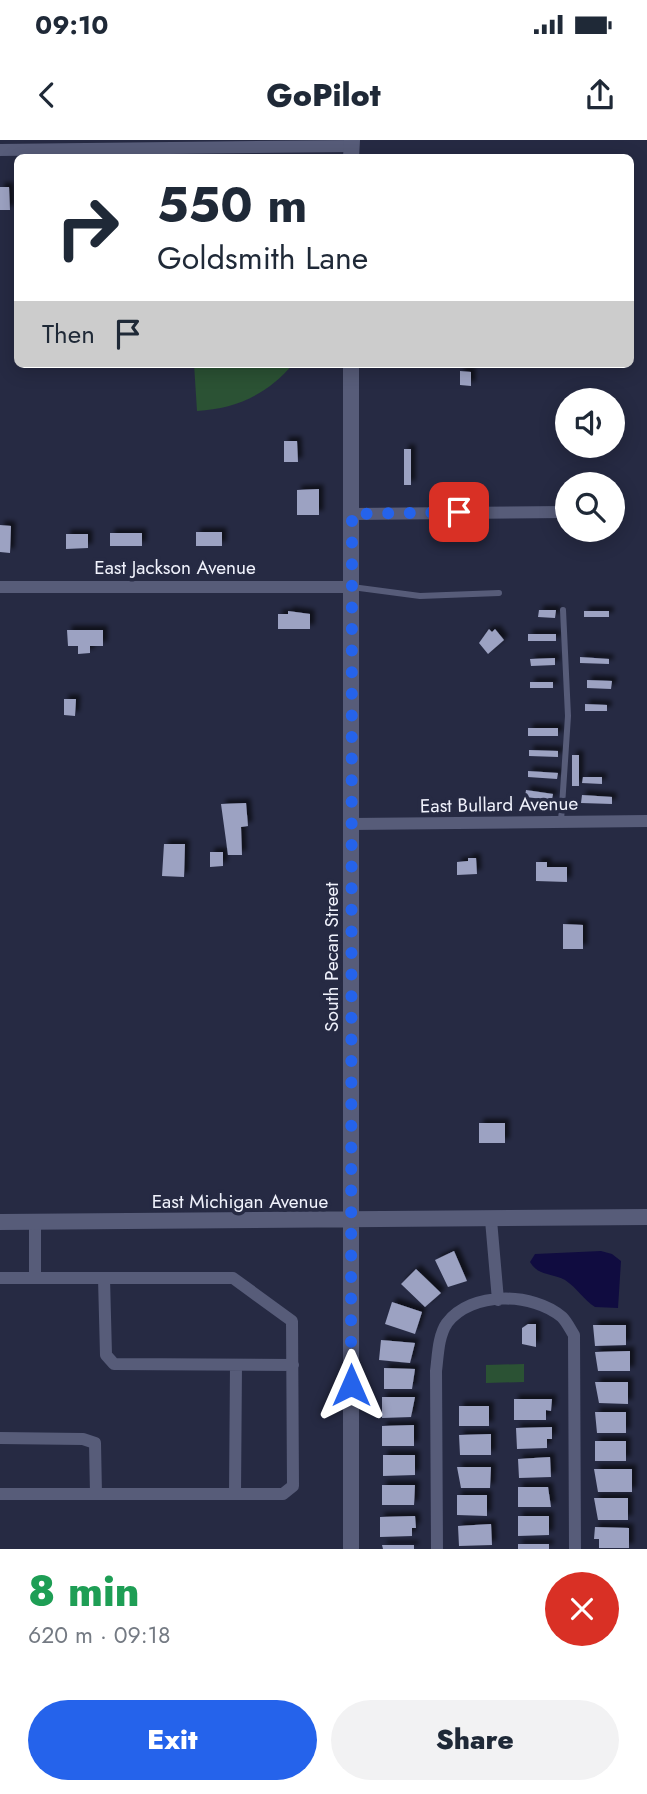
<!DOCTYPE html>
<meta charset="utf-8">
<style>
body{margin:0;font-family:Jost,sans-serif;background:#f2f2f3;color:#1f2937;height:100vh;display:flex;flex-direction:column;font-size:26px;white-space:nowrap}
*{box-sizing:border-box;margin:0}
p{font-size:23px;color:#747a83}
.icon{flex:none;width:38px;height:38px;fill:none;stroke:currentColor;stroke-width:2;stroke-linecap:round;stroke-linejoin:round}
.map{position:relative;height:1409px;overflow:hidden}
.side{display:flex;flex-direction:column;background:#fff;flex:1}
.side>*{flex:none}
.hud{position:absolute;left:14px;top:14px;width:620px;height:214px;border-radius:10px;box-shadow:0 4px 18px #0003;background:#fff;color:#1f2937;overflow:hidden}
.buttons{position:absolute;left:555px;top:248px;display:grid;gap:14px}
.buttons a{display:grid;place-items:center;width:70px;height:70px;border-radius:50%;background:#fff;box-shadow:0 4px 18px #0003;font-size:35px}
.pin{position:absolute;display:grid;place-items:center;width:60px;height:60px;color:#fff;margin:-30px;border-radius:14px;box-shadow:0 4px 10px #0006}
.me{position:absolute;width:77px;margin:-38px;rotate:0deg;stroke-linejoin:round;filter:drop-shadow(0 0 5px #0008)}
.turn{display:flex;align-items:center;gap:24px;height:147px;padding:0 28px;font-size:32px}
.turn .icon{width:91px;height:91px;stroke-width:2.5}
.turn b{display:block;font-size:49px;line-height:60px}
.then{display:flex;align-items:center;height:66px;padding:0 28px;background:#0003;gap:14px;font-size:26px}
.round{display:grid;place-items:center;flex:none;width:74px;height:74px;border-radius:37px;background:#f2f2f3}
.overview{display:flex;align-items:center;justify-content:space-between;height:119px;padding:0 28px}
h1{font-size:42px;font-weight:800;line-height:52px;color:#1e9e55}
.button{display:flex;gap:14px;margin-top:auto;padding:14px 28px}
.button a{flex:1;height:80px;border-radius:42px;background:#2563eb;color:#fff;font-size:28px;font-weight:800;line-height:80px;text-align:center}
.button a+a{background:#f2f2f3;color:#1f2937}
.status{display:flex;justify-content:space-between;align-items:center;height:49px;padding:0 35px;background:#fff;direction:ltr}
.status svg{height:19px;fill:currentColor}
header{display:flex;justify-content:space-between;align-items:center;height:91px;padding:0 28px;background:#fff;font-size:32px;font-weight:800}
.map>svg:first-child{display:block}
.green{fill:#2b5234}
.water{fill:#100c40}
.building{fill:#9ca2c2;filter:url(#shadow)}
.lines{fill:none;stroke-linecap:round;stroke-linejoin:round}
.service{stroke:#575c79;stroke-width:6}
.minor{stroke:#575c79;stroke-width:12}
.tertiary{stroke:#575c79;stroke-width:16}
.route{stroke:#2563eb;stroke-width:12;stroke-dasharray:0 21.6}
.labels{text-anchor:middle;stroke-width:7;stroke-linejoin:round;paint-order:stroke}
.street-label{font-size:19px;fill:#f0f2fc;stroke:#262a43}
</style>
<div class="status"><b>09:10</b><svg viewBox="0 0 49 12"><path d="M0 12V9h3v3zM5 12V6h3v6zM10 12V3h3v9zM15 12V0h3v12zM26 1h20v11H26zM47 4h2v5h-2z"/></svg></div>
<header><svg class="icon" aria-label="back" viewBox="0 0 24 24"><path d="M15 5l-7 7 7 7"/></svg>GoPilot<svg class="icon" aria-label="share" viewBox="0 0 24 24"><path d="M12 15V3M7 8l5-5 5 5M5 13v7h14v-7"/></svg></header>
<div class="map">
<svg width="647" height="1409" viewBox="0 0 647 1409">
<defs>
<filter id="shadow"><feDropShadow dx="4.5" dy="-4.5" stdDeviation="2" flood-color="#0009"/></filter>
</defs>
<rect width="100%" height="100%" fill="#262a43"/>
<path class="green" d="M194 224H293C268 254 236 269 197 271Z
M524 1224V1242L486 1243V1225Z"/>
<path class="water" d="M601 1111 612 1114 621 1121 618 1168 595 1167C584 1160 577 1148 565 1140 552 1133 538 1136 530 1122L535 1114Z"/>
<path class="building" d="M0 47H9L10 70H0Z
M460 231 471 232V246L460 245Z
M284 301H297L298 322H284Z
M404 309H411V345H404Z
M319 349V375H297V350Z
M0 385 11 386 10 413 0 412Z
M196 392H222V406H196Z
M110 393H142V406H110Z
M66 394H88V408L66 409Z
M539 470H556L555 478 538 477Z
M288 471 310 474V489H278V474H288Z
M584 471H609V477H584Z
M489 489 492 492 495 489 504 500 488 514 479 503Z
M67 490H103V506H90V513L78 514V506H68Z
M528 494H556V501H528Z
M580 517 609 519V524L580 523Z
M555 518V525L531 526 530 519Z
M587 540 612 541 611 549 587 548Z
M530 542H553V548H530Z
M64 559H76L75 576 64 575Z
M585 564 607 565V571H585Z
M528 588H558V596H528Z
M529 610 558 611V617L529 616Z
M572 615H579V646H572Z
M528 631 558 633 557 639 528 637Z
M583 637H602V644L582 643Z
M526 650 553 654 552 660 525 657Z
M582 655 612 657V664L581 663Z
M246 663 248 686 241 687 242 715H228L221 664Z
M164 704H185L184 737 162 736Z
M210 712H223V726L210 727Z
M468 718H476L477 734 457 735V722L468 721Z
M536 722H547V727H567V742L536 741Z
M563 784 583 785V809H563Z
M479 983H505V1003H479Z
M454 1111 467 1141 448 1147 435 1120Z
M416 1129 441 1153 425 1167 401 1144Z
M392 1162 422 1172 415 1194 385 1184Z
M528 1184H536V1207L522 1204V1188Z
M593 1185H626V1205L595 1206Z
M381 1200 415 1203 410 1223 379 1220Z
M630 1211V1231H598L595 1212Z
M384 1228 415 1229 412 1249H384Z
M595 1242H628V1264L599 1263Z
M382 1257H415L411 1277 382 1278Z
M514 1259H552L551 1271 546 1270V1280H514Z
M459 1266H489V1286H459Z
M595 1272H626V1293H597Z
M414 1285V1306H382V1286Z
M552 1287V1299H547V1308L517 1309 516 1288Z
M491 1294V1315H460L459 1295Z
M595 1301H626V1321H595Z
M383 1315H415V1335L383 1336Z
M550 1317 551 1337 519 1338 518 1319Z
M457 1327H491L490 1348H461Z
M594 1329H632V1352H598Z
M382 1345H415L414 1365H382Z
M518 1347H548L551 1367H518Z
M457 1355H487V1376L457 1375Z
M594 1358H628V1380H598Z
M415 1376 416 1388H412V1396L380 1397V1377Z
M518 1376H549V1395L518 1396Z
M491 1384 492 1405 459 1406 458 1386Z
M595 1387 629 1388V1408H599V1399H594Z
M518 1404H549V1409H518Z
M382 1405H414V1409H383Z"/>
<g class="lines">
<path class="service" d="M352 447 420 456 499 453
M561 681 568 576 563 470"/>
<path class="minor" d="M0 10 351 6
M352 374 567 372
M0 447H351
M351 684 647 681
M491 1080 498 1160
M35 1137V1082
M0 1138H233L292 1181 293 1346 283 1354H0
M104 1138 106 1215 114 1224 293 1225
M0 1298 83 1299 95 1303 96 1354
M235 1354 236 1225
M437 1409 436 1231C438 1216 438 1196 447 1183 471 1151 533 1152 562 1177 567 1182 570 1189 574 1195L575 1409"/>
<path class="tertiary" d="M351 18 352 0
M351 224V1409
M0 1082 647 1077"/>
</g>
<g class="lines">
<path class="route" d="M351 1245 352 374 459 372"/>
</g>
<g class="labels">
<g class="street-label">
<text x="175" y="434">East Jackson Avenue</text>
<text transform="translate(499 664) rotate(-1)" y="7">East Bullard Avenue</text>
<text transform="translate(331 817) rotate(-90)" y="7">South Pecan Street</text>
<text x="240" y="1068">East Michigan Avenue</text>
</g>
</g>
</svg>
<div class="buttons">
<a><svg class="icon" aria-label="sound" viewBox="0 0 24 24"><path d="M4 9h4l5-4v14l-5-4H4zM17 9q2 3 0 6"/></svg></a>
<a><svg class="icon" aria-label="search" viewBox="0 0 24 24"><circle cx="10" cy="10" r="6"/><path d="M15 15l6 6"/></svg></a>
</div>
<div class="pin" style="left:459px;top:372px;background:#d93025"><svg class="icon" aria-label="arrive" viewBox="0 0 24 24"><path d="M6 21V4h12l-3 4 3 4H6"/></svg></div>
<svg class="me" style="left:351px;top:1245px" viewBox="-20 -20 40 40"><path d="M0-17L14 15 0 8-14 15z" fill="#2563eb" stroke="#fff" stroke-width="4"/></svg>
<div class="hud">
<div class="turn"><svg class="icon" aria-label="right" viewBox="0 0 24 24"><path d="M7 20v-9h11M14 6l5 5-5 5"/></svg><div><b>550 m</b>Goldsmith Lane</div></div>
<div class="then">Then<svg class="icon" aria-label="arrive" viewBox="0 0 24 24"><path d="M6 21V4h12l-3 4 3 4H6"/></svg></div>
</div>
</div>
<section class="side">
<div class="overview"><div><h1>8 min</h1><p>620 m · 09:18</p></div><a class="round" style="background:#d93025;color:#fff"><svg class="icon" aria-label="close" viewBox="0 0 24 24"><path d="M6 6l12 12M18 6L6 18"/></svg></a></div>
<div class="button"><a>Exit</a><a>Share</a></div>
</section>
